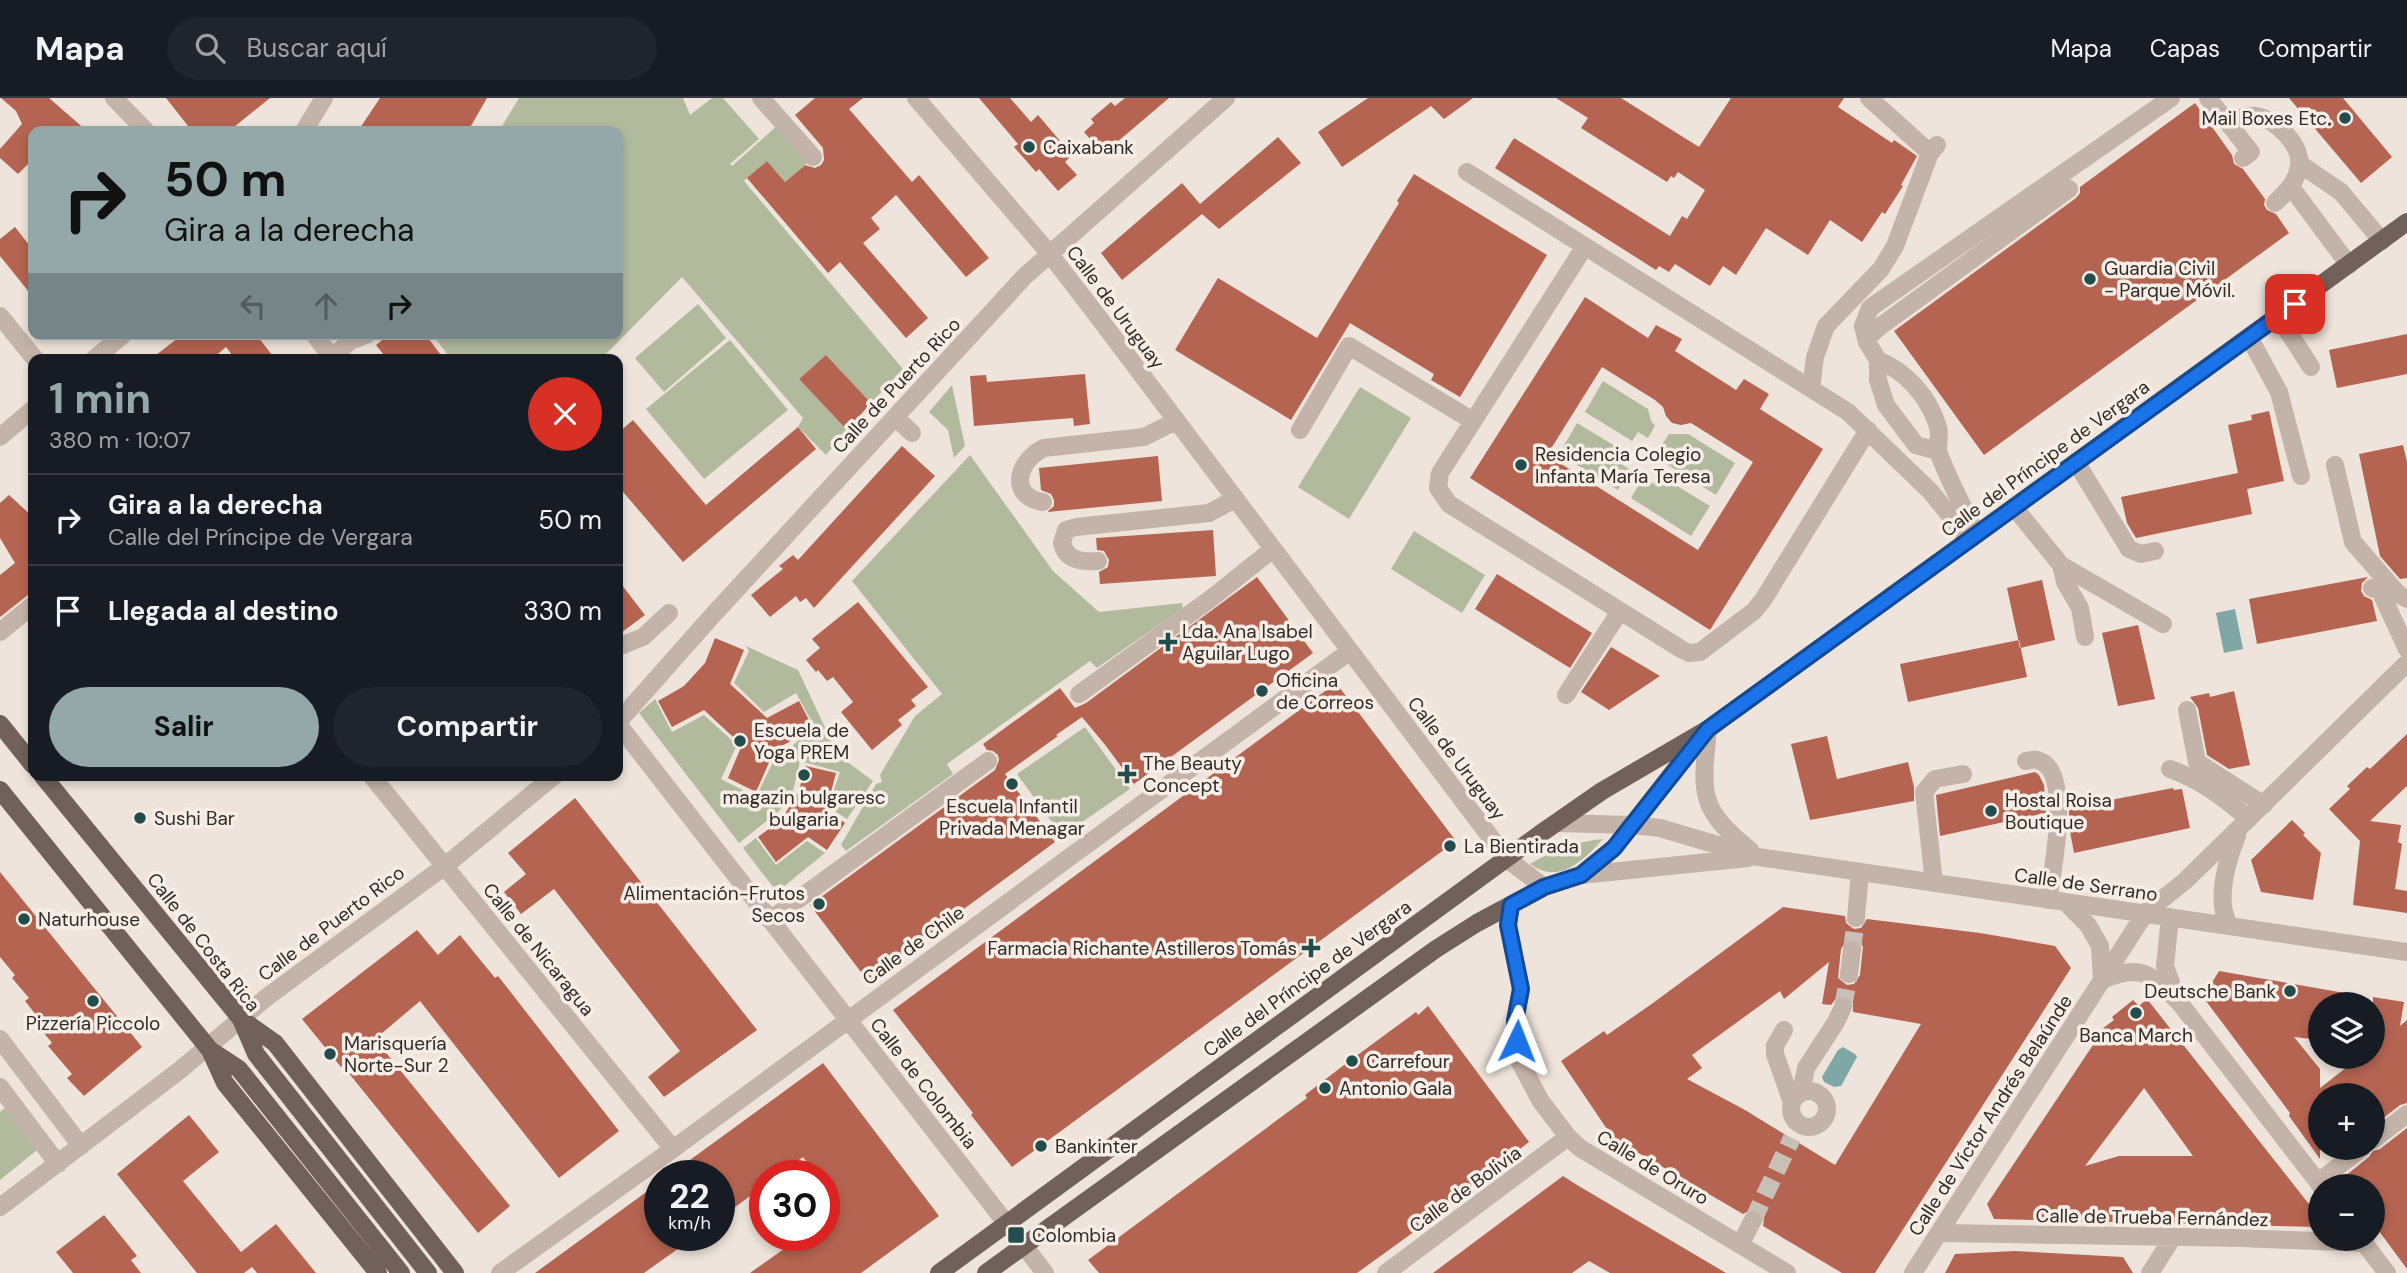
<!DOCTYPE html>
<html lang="es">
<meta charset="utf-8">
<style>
body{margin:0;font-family:"DM Sans",sans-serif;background:#20242c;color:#f1f3f6;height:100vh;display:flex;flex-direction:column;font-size:26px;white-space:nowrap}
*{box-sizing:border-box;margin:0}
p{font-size:23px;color:#9ea1a6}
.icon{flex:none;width:38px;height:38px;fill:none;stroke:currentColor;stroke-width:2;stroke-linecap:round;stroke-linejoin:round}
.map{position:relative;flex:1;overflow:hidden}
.side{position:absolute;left:28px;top:256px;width:595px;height:427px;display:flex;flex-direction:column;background:#171b24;border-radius:14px;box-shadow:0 4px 10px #0003}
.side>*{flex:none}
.top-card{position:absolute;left:28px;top:28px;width:595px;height:214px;border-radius:14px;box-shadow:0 4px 10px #0003;background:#94a8aa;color:#111;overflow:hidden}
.fabs{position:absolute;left:2308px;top:894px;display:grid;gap:14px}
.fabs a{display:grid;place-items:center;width:77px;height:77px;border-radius:50%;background:#171b24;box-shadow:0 4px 10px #0003;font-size:35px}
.speed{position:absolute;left:644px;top:1062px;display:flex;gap:14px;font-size:35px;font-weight:700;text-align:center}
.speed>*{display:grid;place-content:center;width:91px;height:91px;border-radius:50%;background:#171b24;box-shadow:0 4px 10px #0003;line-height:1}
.speed small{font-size:18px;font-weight:400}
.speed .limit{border:10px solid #d22;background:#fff;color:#111}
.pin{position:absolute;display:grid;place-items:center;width:60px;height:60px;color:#fff;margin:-30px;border-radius:14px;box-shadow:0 4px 10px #0006}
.me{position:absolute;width:77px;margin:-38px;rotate:2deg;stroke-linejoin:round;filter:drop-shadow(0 0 5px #0008)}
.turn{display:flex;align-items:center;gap:24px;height:147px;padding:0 21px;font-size:32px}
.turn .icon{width:91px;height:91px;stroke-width:2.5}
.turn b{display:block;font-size:49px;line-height:60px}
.lanes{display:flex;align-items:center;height:66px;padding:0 21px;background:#0003;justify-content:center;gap:35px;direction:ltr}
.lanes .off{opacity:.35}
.round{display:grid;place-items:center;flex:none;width:74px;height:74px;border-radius:37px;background:#20242c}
.summary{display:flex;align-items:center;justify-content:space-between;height:119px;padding:0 21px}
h1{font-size:42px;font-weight:700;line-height:52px;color:#94a8aa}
.cta{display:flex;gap:14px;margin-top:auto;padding:14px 21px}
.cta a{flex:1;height:80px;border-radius:42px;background:#94a8aa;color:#111;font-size:28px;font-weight:700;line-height:80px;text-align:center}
.cta a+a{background:#20242c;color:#f1f3f6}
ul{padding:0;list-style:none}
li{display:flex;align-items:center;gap:21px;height:91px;padding:0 21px;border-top:2px solid #363941}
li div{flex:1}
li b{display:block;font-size:26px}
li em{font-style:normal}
header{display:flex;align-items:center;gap:42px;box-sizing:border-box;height:98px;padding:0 35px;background:#171b24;border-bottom:2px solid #363941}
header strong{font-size:33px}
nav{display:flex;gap:38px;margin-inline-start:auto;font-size:24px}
.search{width:490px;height:63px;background:#20242c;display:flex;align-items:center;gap:18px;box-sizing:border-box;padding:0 24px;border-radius:38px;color:#9ea1a6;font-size:26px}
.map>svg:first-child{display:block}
.green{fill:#b2ba9d}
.water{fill:#7ea7a6}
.building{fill:#b56451;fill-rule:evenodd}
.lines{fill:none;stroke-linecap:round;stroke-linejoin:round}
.minor-tunnel{stroke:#c8bfb7;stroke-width:18;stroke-dasharray:18 9;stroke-linecap:butt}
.minor{stroke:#c4b3a8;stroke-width:18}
.major{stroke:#72615a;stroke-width:18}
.route-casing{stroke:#114b97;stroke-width:18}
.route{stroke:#1a73e8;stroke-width:12}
.poi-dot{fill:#234d4d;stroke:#f6eee6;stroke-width:2.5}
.labels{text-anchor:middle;stroke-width:7;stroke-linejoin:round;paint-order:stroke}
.poi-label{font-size:19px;fill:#322a27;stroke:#f6eee6;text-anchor:start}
.street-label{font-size:19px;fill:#322a27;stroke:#f6eee6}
</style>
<header>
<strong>Mapa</strong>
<div class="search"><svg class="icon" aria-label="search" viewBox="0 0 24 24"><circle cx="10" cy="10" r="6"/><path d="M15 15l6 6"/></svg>Buscar aquí</div>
<nav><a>Mapa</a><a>Capas</a><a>Compartir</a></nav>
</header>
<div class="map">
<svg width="2407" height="1175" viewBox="0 0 2407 1175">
<rect width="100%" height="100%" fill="#eee4db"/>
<path class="green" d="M519 0H683L690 17 712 0H723L759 41 730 66 732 68 779 26 810 62 785 84 767 63 744 83 903 271 871 305 826 257 799 281 847 332 826 357 798 329 803 320 682 179 601 261H451L432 236H618V33H499Z
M698 206 726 240 664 294 635 260Z
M730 242 788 312 704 381 646 311Z
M1603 283 1648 311 1651 323 1655 328 1648 340 1638 334 1632 343 1585 314Z
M952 287 965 348 954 360 948 332 929 314Z
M1360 289 1411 320 1349 421 1298 389Z
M1577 325 1625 354 1619 365 1631 372 1618 392 1559 356Z
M1669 336H1688L1735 365 1716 397 1665 365 1671 355 1661 348Z
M970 357 1053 473 1099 514 1182 505 1183 510 1097 570 1090 563 947 666 953 676 846 753 841 747 876 686 882 684 880 677 915 618 942 596 852 483Z
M1659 377 1710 408 1691 438 1631 400 1643 380 1653 386Z
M1414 433 1485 477 1462 515 1391 471Z
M746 548 798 572 838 657 873 683 847 721 828 709 840 674 800 663 793 693 779 713 739 745 639 615 655 601 672 634 704 617 737 647 721 681 756 699 772 666 800 641 817 633 796 595 764 614 734 585 749 553Z
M1085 629 1130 691 1062 738 1017 676Z
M756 740 776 767 807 743 825 755 777 794 743 750Z
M1603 741C1583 763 1559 787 1530 766 1554 752 1575 744 1603 741Z
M5 1010 37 1052 0 1082V1014Z"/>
<path class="water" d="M2235 511 2243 551 2224 555 2216 515Z
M1843 949 1855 956 1857 959 1841 988 1834 989 1824 984 1822 979 1838 952Z"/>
<path class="building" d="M1 0H49L87 33H33V61L18 76 0 60V51L22 26 16 13Z
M166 0H270L229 33H192Z
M380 0H487L468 33H358Z
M815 0H863L849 11 912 84 919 77 989 160 966 179 896 97 871 120 880 131 863 145 928 220 906 240 840 164 828 175 747 80 767 63 785 84 805 67 815 70 821 67 824 62 823 50 795 17Z
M979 0H1010L1031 24 1038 17 1072 57 1065 64 1077 77 1058 93 1039 71 1036 74 1014 49 1018 46Z
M1125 0H1169L1103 56 1084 34 1094 25 1091 21 1111 4 1115 8Z
M1368 0H1473L1444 21 1431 8 1342 69 1318 34Z
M1556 0H1621L1699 49 1731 0H1844L1838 9 1892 45 1894 42 1917 58 1901 87 1903 88 1885 116 1882 114 1862 144 1830 122 1808 157 1766 130 1736 177 1723 168 1710 188 1675 166 1669 174 1659 168 1656 172 1495 70 1514 40 1670 138 1682 118 1687 121 1705 92 1678 74 1674 80 1671 78 1667 84 1581 30 1588 20Z
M2289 0H2343L2392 59 2361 85Z
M2195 5 2232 57 2234 66 2243 71 2265 101 2264 107 2267 112 2276 116 2289 135 1984 357 1894 233 2076 100 2080 95V89Z
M1278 39 1301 65 1219 131 1202 116 1122 182 1101 155 1182 85 1200 106Z
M1414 76 1547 157 1460 299 1431 282 1434 276 1350 225 1291 322 1175 252 1218 180 1317 240 1399 105 1397 103Z
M15 129 33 152V199L0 158V141Z
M1585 199 1648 240 1656 227 1682 241 1675 253 1736 292 1744 281 1769 296 1760 311 1823 351 1710 532 1470 380ZM1602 269 1655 302 1663 309 1666 318 1672 325 1681 327 1691 325 1753 364 1698 452 1547 357Z
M183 236H256L275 261H235L226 249 212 261H151Z
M390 236H425L444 261H387L376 247Z
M2407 236V276L2337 290 2329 252Z
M826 257 871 305 847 332 799 281Z
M1085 276 1090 326 1074 328 1073 320 974 328 970 278 986 277 987 284Z
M2269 313 2284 383 2247 391 2252 416 2136 440 2127 425 2121 399 2238 375 2228 327 2252 322 2251 317Z
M633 322 706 407 798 329 816 351 683 464 618 388V335Z
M2403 347 2407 364V480L2400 481 2380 458 2359 356Z
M902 348 935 378 814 510 806 500 800 504 796 498 770 519 751 497 783 471 779 468 793 457 798 462Z
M1158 358 1162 403 1047 414 1054 408V402L1051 396 1041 392 1039 370Z
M9 397 33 419V493L0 519V477L15 465 0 440V405Z
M1213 432 1216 478 1100 486 1099 474 1108 469 1109 462 1104 453 1097 452 1096 440Z
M1497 476 1592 535 1570 570 1475 511Z
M1257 479 1313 555 1134 686 1106 648 1082 619 1056 637 1058 638 1005 676 1055 744 867 882 810 807 995 672 999 662 998 657 993 653 987 652 983 646 1060 590 1075 610 1086 605Z
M2368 479 2362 485 2361 493 2364 498 2372 502 2377 523 2257 546 2249 501Z
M618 482 645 517 618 537Z
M2042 482 2055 542 2020 550 2007 490Z
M858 504 928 589 911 602 916 608 898 622 902 627 872 652 841 614 853 604 833 579 827 583 818 572 816 574 806 562 820 550 812 541Z
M2138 527 2155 601 2118 608 2102 535Z
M715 540 744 552 730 586 767 620 799 603 809 622 789 644 763 658 771 660 756 694 728 680 742 647 719 626 704 612 672 629 658 603 684 588 705 565Z
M2019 542 2027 579 1908 604 1900 566Z
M1611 549 1660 578 1609 612 1581 594Z
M1336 585 1456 743 1012 1069 971 1017 973 1015 893 912Z
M2234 593 2250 667 2229 671 2207 657 2198 610 2190 599 2209 595 2210 599Z
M2407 636V688L2370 723 2401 727 2398 744 2402 746 2395 791 2407 793V815L2353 807 2360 743 2329 711 2350 691 2347 688 2367 669 2370 671Z
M1827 638 1837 681 1908 664 1914 689V703L1810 722 1791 646Z
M806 668 836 675 826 713 845 725 827 752 808 739 776 764 758 739 781 722 798 695Z
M2035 674 2039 677 2044 687 2046 715 1940 738 1936 697Z
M2173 690 2174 692 2182 691 2190 730 2074 755 2069 728V710Z
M575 700 757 932 664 999 648 979 680 953 554 791 521 816 504 794 526 776 508 755Z
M2292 722 2305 735 2303 737 2321 755 2313 802 2261 794 2251 762Z
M0 774 142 949 84 998 67 980 72 976 48 948 52 945 36 925 40 922 25 903 29 900 12 880 15 877 0 859Z
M1783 809 1845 818 1846 825 1854 831 1861 830 1867 821 1980 835 2055 848 2071 870 1875 1175H1842L1763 1128 1764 1121 1759 1112 1752 1111 1743 1116 1613 1040 1561 963 1604 933 1607 937 1653 905ZM1854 841 1863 848 1860 877 1854 886 1847 887 1838 880 1841 851 1847 842ZM1829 864 1822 906 1831 907 1837 899 1847 898 1853 903V914L1921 926 1835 1067 1745 1012 1687 981 1702 970 1692 957 1780 893 1784 901Z
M417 832 438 857 460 837 495 880 498 878 619 1033 559 1080 420 903 375 941 510 1108 478 1135 343 968 341 969 302 921Z
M2219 873 2362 898 2361 906H2320V942L2294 939 2320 971V990L2360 959H2373V899L2404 904 2400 928 2407 922V1005L2400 1007 2373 1028V998H2320V1061L2289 1018 2290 1015 2203 899Z
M2147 901 2312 1110 2317 1116V1129L1994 1121 1987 1106 2097 941 2105 936 2102 931 2114 922 2112 919 2133 902 2139 908ZM2144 990 2193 1058H2119L2085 1068Z
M1428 908 1529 1044 1463 1095 1465 1097 1357 1175H1099L1088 1162 1307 1000 1305 997 1344 967 1416 914 1418 917Z
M823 965 939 1118 861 1175H750L802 1138H824V1121L840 1110 824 1088V1078H817L803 1059 778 1078H765V1087L719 1121V1078H668Z
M189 1017 219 1054 183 1083 241 1154 276 1126 316 1175H257L252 1169 244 1175H197L117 1076Z
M2407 1030V1171L2373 1125V1088H2343L2345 1078 2369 1059 2373 1053 2380 1051Z
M1563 1078 1577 1087 1726 1175H1610L1589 1163 1572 1175H1433Z
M660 1084V1138H696L644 1175H535Z
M104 1117 137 1158 131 1162 141 1175H73L56 1154Z
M2015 1153 2123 1159 2133 1175H1945L1955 1156Z"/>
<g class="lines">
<path class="minor-tunnel" d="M1852 852 1856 820
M1843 909 1849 876
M1753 1122 1792 1040"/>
<path class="minor" d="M114 0 146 33
M761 0 813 59
M916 0 1049 155 1096 216 1507 761 1544 789
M1869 0 1930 55
M2208 0 2251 54 2243 60
M2228 25C2236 21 2245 17 2255 18 2275 20 2302 47 2299 68 2297 84 2286 94 2275 105
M304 33 324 0
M2300 66 2341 94 2382 143
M1467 74 1848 314 1931 394 1969 441
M2291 89 2349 167
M1585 148 1440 375 1438 390 1449 406 1681 551 1689 555 1700 554 1754 513 1763 502 1868 332
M0 218 35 261
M2278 218 2311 269
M314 236 333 261
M2249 239 2279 294 2301 378
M1866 241 1878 230 2069 91
M332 260 350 243 368 236
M94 261 124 236
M1878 262C1907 274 1929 299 1938 329 1941 338 1936 347 1939 356 1949 383 1964 410 1976 436
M1811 291 1815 259 1826 228 1881 171 1895 148 1930 55 1937 47
M895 319 912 335
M1300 332 1349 248 1473 323
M0 339 33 311
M1938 353 1916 347 1886 307 1878 282V262L1867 244 1863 228 1870 210 2171 0
M2076 364 2129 451 2141 456 2155 453
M2335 367 2353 444 2398 496 2407 501
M1043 404C1007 398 1018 362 1044 350L1144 339 1176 323
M2014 409 2061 467 2163 526
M1098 463C1083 464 1066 463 1062 445L1066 432 1076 429 1209 415 1235 401
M2061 467 2065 484 2080 510 2085 539
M2372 490 2380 493 2407 551
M0 534 33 507
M618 549 643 539 669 515
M1079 596 1213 499 1273 451
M1566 597 1620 513
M2187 612 2197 664 2264 707
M618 624 712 518 1025 178 1226 0
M618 626 1045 1175
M1708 631C1702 694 1697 710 1750 752
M2026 663C2030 662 2034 661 2037 662 2074 670 2052 776 2048 802
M2170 671C2201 682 2224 700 2249 721
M371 677 673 1051
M1557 725 1632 727 1660 730 1758 759 2407 854
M1581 777 1748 760
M1934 785 1924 694 1935 681 1963 676
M2066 805 2088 827 2100 848 2102 882
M1511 807 1508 827 1521 891 1515 923 1519 962 1540 1002 1568 1039 1580 1050 1787 1175
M2170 819 2165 868 2176 898
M1856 820 1860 774
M770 822 988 663
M2229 827C2215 803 2227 763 2237 738
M1849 876 1852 852
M2102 882C2144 865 2149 876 2179 904L2321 1088
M1784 932 1775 948V956L1792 1005
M0 941 81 1048
M0 989 58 1066
M1791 1011a18 18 0 1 1 36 0a18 18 0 1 1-36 0Z
M1801 995 1806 970 1836 924 1843 909
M2373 1042 2407 1016
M2318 1084 2362 1050
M0 1109 180 972 267 899 445 768 555 677
M1940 1135 2242 1140 2364 1145
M2361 1141 2387 1175
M1740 1147 1753 1122
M500 1175 673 1051 1350 553
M1386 1175 1568 1039
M1913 1175 2146 814 2185 783 2407 565
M2150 1175 2173 1139"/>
<path class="major" d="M0 626 33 667
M42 677 241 921 256 956 428 1175
M0 692 210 952 239 971 401 1175
M241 921 275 945 455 1175
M210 952 225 985 378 1175
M939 1175 1540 736 1602 693 1708 631 2407 124
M986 1175 1436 851 1477 825 1544 789 1581 777 1614 750 1701 639"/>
</g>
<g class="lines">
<defs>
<path id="route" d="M1517 943 1515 923 1521 891 1508 827 1511 807 1544 789 1581 777 1614 750 1708 631 2295 206"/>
</defs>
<use href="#route" class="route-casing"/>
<use href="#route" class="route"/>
</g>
<g class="poi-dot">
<circle cx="2345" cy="20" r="7"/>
<circle cx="1029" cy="49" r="7"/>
<circle cx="2090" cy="181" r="7"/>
<circle cx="1521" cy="367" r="7"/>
<path d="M1164.5 533.5h7v7h7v7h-7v7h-7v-7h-7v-7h7z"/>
<circle cx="1262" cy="593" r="7"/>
<circle cx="740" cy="643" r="7"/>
<path d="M1123.5 665.5h7v7h7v7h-7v7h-7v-7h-7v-7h7z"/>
<circle cx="804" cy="677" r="7"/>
<circle cx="1012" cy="686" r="7"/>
<circle cx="1991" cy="713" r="7"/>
<circle cx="140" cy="720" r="7"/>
<circle cx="1450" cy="748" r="7"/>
<circle cx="819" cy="806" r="7"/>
<circle cx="24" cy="821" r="7"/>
<path d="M1307.5 839.5h7v7h7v7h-7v7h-7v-7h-7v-7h7z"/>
<circle cx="2290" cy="893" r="7"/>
<circle cx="93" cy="903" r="7"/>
<circle cx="2136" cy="915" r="7"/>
<circle cx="330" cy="956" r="7"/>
<circle cx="1352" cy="963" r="7"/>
<circle cx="1325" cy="990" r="7"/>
<circle cx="1041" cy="1048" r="7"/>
<rect x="1007" y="1128" width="18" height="18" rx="3.5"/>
</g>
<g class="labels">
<g class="poi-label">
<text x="2331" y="27" text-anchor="end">Mail Boxes Etc.</text>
<text x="1043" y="56">Caixabank</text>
<text x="2104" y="177">Guardia Civil<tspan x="2104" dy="22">- Parque Móvil.</tspan></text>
<text x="1535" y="363">Residencia Colegio<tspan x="1535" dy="22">Infanta María Teresa</tspan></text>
<text x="1182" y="540">Lda. Ana Isabel<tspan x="1182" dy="22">Aguilar Lugo</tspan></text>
<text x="1276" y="589">Oficina<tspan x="1276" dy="22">de Correos</tspan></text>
<text x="754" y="639">Escuela de<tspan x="754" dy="22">Yoga PREM</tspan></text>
<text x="1143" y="672">The Beauty<tspan x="1143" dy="22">Concept</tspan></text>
<text x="804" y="706" text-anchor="middle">magazin bulgaresc<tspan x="804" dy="22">bulgaria</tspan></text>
<text x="2005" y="709">Hostal Roisa<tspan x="2005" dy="22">Boutique</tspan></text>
<text x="1012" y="715" text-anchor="middle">Escuela Infantil<tspan x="1012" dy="22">Privada Menagar</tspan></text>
<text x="154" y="727">Sushi Bar</text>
<text x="1464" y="755">La Bientirada</text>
<text x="805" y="802" text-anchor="end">Alimentación-Frutos<tspan x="805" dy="22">Secos</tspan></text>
<text x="38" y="828">Naturhouse</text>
<text x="1297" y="857" text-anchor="end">Farmacia Richante Astilleros Tomás</text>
<text x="2276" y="900" text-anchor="end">Deutsche Bank</text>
<text x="93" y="932" text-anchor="middle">Pizzería Piccolo</text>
<text x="2136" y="944" text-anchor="middle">Banca March</text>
<text x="344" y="952">Marisquería<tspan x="344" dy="22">Norte-Sur 2</tspan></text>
<text x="1366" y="970">Carrefour</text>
<text x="1339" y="997">Antonio Gala</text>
<text x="1055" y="1055">Bankinter</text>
<text x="1032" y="1144">Colombia</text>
</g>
<g class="street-label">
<text transform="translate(1116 209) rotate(53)" y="7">Calle de Uruguay</text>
<text transform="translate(896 287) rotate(-47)" y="7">Calle de Puerto Rico</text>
<text transform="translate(2045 360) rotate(-36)" y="7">Calle del Príncipe de Vergara</text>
<text transform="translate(1457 660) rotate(53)" y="7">Calle de Uruguay</text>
<text transform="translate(2086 786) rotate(8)" y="7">Calle de Serrano</text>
<text transform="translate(331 825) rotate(-37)" y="7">Calle de Puerto Rico</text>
<text transform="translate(204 844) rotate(52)" y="7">Calle de Costa Rica</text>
<text transform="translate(913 847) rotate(-36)" y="7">Calle de Chile</text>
<text transform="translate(539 851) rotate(51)" y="7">Calle de Nicaragua</text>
<text transform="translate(1307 880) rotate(-36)" y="7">Calle del Príncipe de Vergara</text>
<text transform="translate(924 985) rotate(52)" y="7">Calle de Colombia</text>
<text transform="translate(1990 1017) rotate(-57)" y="7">Calle de Víctor Andrés Belaúnde</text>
<text transform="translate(1653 1069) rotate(31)" y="7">Calle de Oruro</text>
<text transform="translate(1465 1091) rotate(-36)" y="7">Calle de Bolivia</text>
<text transform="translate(2152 1119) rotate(1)" y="7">Calle de Trueba Fernández</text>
</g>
</g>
</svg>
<div class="fabs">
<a><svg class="icon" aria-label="layers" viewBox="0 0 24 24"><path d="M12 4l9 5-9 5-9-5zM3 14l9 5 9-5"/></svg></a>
<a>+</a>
<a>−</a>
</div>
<div class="speed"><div>22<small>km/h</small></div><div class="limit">30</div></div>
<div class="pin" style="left:2295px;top:206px;background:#d93025"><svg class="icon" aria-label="arrive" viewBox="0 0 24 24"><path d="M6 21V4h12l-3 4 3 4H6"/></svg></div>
<svg class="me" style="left:1517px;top:943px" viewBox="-20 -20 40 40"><path d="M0-17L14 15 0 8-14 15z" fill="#1a73e8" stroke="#fff" stroke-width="4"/></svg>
<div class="top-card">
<div class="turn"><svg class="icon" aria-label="right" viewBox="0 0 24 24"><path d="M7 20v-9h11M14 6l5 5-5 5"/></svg><div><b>50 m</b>Gira a la derecha</div></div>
<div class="lanes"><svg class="icon off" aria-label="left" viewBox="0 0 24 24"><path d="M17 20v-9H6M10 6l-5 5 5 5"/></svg><svg class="icon off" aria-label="ahead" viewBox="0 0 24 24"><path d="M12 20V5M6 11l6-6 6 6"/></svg><svg class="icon" aria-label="right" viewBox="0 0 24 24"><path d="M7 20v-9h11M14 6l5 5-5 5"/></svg></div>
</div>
<section class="side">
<div class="summary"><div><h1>1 min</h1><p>380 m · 10:07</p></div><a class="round" style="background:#d93025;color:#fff"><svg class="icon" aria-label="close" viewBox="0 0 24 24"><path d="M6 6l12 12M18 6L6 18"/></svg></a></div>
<ul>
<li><svg class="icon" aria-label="right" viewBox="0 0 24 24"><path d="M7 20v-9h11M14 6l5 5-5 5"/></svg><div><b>Gira a la derecha</b><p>Calle del Príncipe de Vergara</p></div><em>50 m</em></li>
<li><svg class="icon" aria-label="arrive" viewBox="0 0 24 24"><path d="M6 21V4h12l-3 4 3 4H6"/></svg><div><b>Llegada al destino</b></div><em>330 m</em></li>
</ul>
<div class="cta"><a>Salir</a><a>Compartir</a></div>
</section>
</div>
